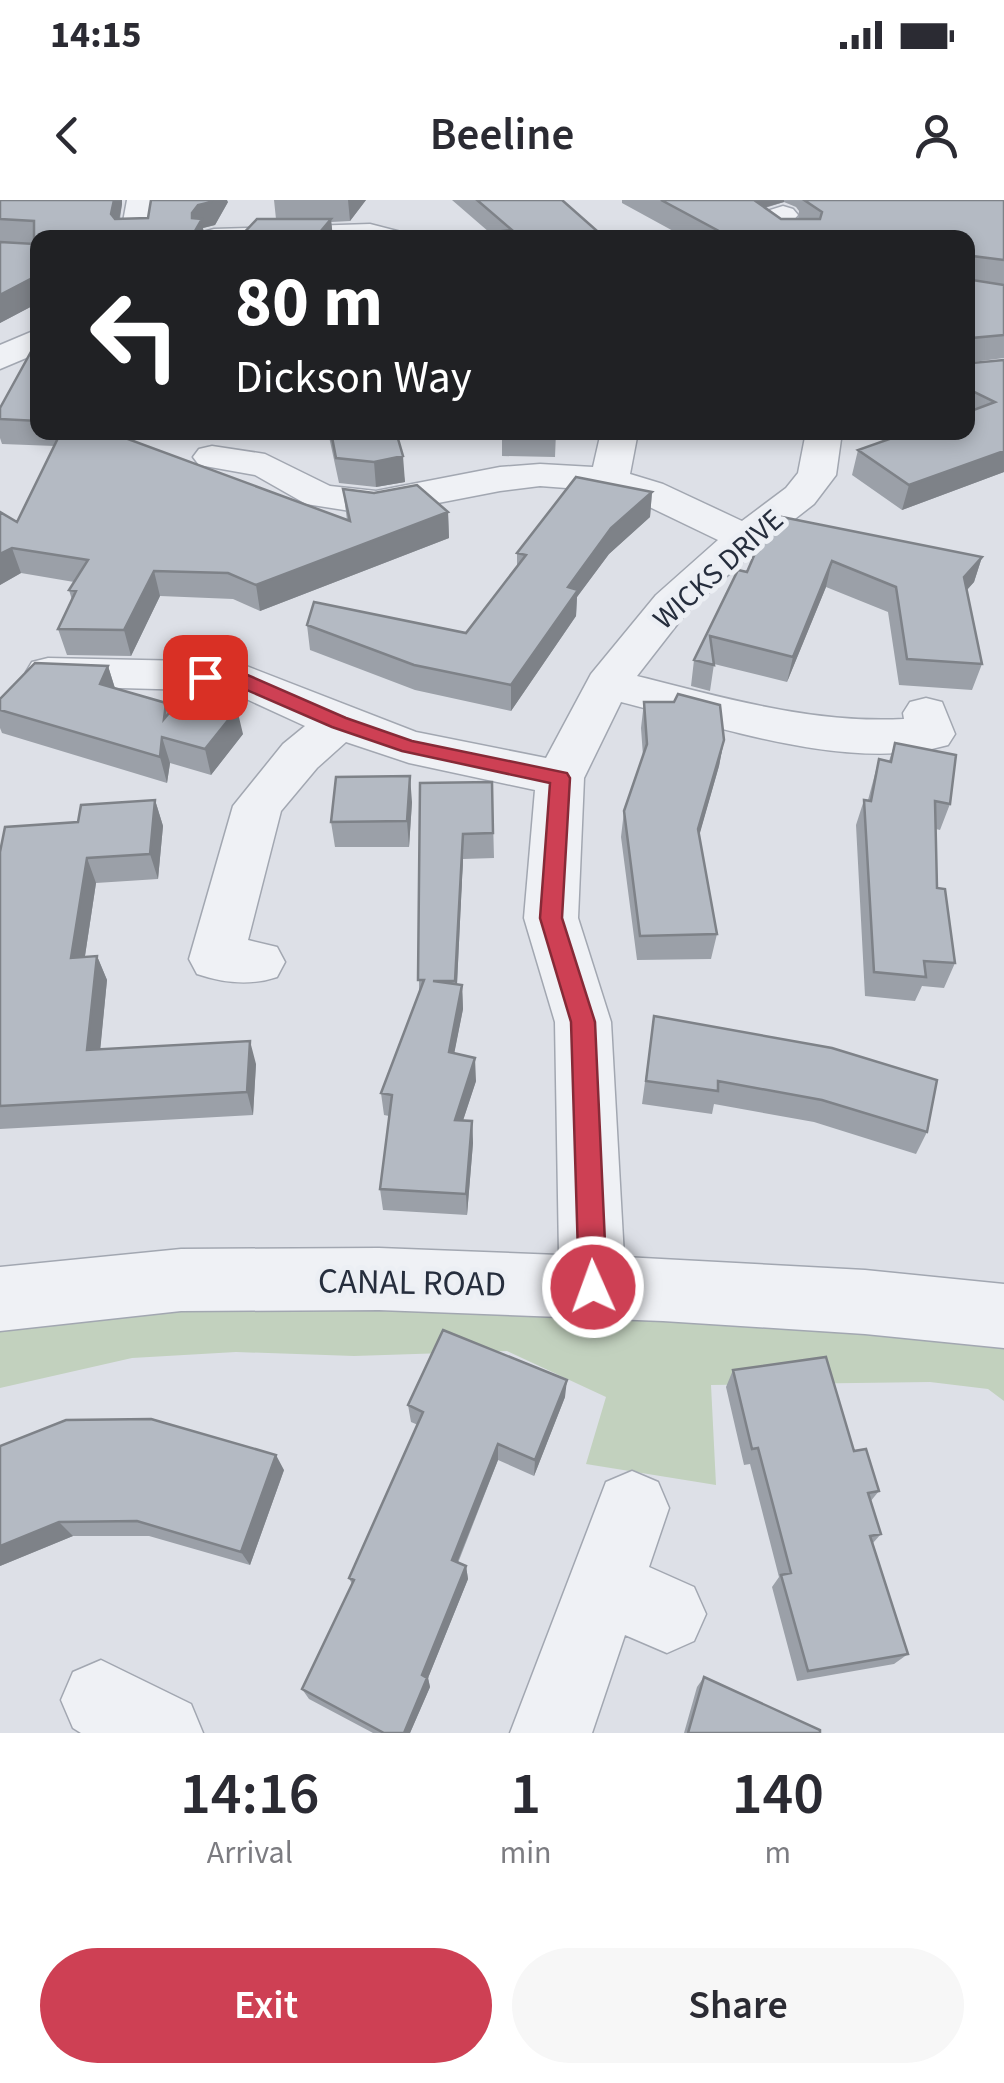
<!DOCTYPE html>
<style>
body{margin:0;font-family:"Source Sans 3",sans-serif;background:#f7f7f7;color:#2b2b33;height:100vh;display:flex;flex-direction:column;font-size:38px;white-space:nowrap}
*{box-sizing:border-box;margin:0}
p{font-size:32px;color:#7c7c81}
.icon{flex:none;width:55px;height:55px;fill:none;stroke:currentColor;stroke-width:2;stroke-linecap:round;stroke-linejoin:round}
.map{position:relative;height:1533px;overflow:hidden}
.panel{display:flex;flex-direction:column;background:#fff;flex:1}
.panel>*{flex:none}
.hud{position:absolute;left:30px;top:30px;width:945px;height:210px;border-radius:20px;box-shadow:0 5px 15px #0003;background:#202124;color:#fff;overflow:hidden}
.pin{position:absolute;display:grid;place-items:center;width:85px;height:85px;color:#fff;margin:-42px;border-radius:20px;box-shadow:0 5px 15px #0006}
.me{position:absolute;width:110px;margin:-55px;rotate:358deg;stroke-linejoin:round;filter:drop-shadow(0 0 8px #0008)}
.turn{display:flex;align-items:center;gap:35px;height:210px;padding:0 40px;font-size:45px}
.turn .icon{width:130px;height:130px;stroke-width:2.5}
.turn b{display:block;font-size:70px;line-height:85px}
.eta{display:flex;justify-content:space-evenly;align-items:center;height:170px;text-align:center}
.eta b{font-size:60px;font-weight:600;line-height:70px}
.button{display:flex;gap:20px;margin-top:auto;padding:20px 40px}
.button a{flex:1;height:115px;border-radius:60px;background:#ce4054;color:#fff;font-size:40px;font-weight:600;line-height:115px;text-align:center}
.button a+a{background:#f7f7f7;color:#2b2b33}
.status{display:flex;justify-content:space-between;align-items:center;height:70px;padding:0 50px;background:#fff;direction:ltr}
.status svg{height:28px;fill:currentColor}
header{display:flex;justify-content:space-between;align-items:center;height:130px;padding:0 40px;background:#fff;font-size:45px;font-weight:600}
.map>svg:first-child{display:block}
.green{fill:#c2d1be}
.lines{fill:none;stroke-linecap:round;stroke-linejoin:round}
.minor-casing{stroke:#a2a7b1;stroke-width:3}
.minor{fill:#eff1f5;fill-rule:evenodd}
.wall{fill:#9ba0a8;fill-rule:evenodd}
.shaded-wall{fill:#7e8288}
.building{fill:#b4bac3;stroke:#7e8288;stroke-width:2.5}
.route{fill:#ce4054;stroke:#862a37;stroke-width:2.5}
.labels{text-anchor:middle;stroke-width:10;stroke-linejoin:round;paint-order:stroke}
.street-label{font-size:30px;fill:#262e3d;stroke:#eceff4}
.near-street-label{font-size:35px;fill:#262e3d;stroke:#eceff4}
</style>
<div class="status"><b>14:15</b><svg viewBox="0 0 49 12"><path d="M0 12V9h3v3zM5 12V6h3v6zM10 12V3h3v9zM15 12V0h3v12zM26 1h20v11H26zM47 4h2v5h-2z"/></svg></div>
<header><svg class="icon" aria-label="back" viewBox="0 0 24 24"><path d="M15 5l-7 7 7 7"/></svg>Beeline<svg class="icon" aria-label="person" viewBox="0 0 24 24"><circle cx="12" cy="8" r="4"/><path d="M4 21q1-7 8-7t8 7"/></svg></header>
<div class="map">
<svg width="1004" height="1533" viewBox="0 0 1004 1533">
<rect width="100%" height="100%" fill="#dde0e7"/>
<path class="green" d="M349 1102 1004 1139V1201L988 1189 930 1182 711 1185 716 1285 586 1264 606 1197 507 1151 354 1156 236 1152 132 1158 0 1188V1112Z"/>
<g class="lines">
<defs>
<path id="minor" d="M127 0H155L150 38H120Z
M783 6 793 9 798 15 792 22 816 38H777L752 20 757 14Z
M370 24 401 32 405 38H199L203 32 214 29Z
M38 129V153L0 169V145Z
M601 232H638L630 274 663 284 742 321 786 288 798 273 806 232H842L836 275 814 304 759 347 686 413 637 476C724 498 814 524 904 519L903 513 910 502 926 498 942 502 955 534 948 545C850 573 717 526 621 502L584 578 578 718 611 822 624 1057 865 1070 1004 1084V1148L865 1134 663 1121 379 1110 181 1111 0 1131V1067L181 1049 379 1048 559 1055 555 822 524 718 535 590 409 563 346 542 317 568 281 611 248 740 277 747 285 762 277 777C250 786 224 783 197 774L189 759 233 606 283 544 305 526 229 491 48 486 32 482 26 472 32 462 48 458 236 462 416 532 546 558 591 474 656 395 718 340 635 300 606 291 540 286 500 291 376 315 306 304 255 275 199 265 193 257 199 249 212 246 265 254 330 286 376 291 500 267 540 264 593 267Z
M632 1271 658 1282 669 1308 649 1367 694 1387 706 1414 694 1441 667 1453 625 1435 592 1533H510L606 1282Z
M101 1460 191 1504 203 1533H81L73 1528 61 1500 73 1472Z"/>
</defs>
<use href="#minor" class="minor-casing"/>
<use href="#minor" class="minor"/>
</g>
<path class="wall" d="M0 0 122 4 120 19 148 18 228 2 215 25 203 28 38 38V103L0 123Z
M274 0H366L350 21 331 22 333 38 276 19Z
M452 0H562L605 38 489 32Z
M622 0H1004V158L973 162V163L1004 160V272L902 310 852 275 858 250 968 232V38H686L622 3ZM784 2 796 7 799 11 798 19H781L765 8Z
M38 139V232H109L347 320 343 289 448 312 449 338 260 411 233 399 160 396 131 456 67 455 58 429 72 400 69 390 74 382 21 373 0 385V312L17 322 55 246 2 244 0 238V208Z
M328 232H396L405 282 376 287 339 283Z
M502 232H556L555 257 502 256Z
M652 292 650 317 609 354 577 397 576 416 511 511 415 490 310 450 307 425 466 433 517 368V353Z
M768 323 982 357 974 382 967 390 982 464 972 490 899 485 888 412 826 387 787 482 714 464 710 491 691 486 694 460 747 372Z
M108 466 115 488 166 503 169 513 243 534 211 575 170 563 167 583 2 533 0 528V499Z
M644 502 724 540 719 566 699 635 717 734 711 759 637 760 621 637 624 611 643 556 641 528Z
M895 543 950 604 940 630 936 629 937 688 955 763 944 788 922 786 915 801 865 796 856 625 864 600H868L879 559 889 561Z
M492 582 494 658 463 659 457 784 462 785 463 809 454 853 476 881 463 920 472 921 473 943 467 1015 383 1010 380 989 389 916 384 915 381 893 419 793 420 583Z
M155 600 163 626 158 679 96 683 85 756H97L107 780 100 849 256 864 253 915 0 929V652Z
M412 602 409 647H335L331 622Z
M654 816 927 932 916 954 814 922 714 904 712 914 642 904Z
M733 1170 854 1251 879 1291 870 1302 881 1334 873 1343 908 1454 894 1464 797 1481 772 1387 779 1377 750 1264 744 1265 726 1187Z
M565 1197 534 1276 498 1260 458 1363 466 1366 468 1379 428 1478 430 1487 410 1533H373L309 1499 302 1489 352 1384 349 1378 418 1225 411 1222 408 1205Z
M0 1246 284 1270 250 1365 149 1336H73L0 1366Z
M704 1477 820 1533H684L697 1487Z"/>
<path class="shaded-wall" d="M114 0H122V4L116 37 111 14Z
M212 0H227L228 2 215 25 203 28 205 38H191L192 13 198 5Z
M348 0H366L350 21Z
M751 0H784V2L756 10Z
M331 19 333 38H315Z
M38 75V103L0 123V95Z
M1004 251V272L902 310 909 285Z
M403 256 405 282 376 287 374 262Z
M652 292 650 317 609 354 577 397 576 416 511 511V485L568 387 611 328Z
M448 312 449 338 260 411 256 385Z
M12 348 21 373 0 385V354Z
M982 357 974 382 955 403 964 377Z
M832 361 826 387 787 482 793 457Z
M154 371 160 396 131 456 124 430Z
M108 466 116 492 100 484Z
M237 509 243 534 211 575 205 549Z
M162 537 170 563 167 583 160 557Z
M724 540 719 566 694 654 698 629Z
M410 576 412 602 409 647 407 621Z
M155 600 163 626 158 679 150 654Z
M463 634V659L456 805 455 781Z
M87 658 96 683 81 782 71 758Z
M97 756 107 780 98 873 87 850Z
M462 785 463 809 450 875 449 852Z
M250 841 256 864 253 915 247 892Z
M475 858 476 881 456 942 455 920Z
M472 921 473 943 467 1015 466 994Z
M567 1180 565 1197 534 1276 535 1260Z
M498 1244V1260L453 1373 452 1360Z
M276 1255 284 1270 250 1365 241 1352Z
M59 1322 73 1336 0 1366V1346Z
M466 1366 468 1379 428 1478 430 1487 410 1533H404L422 1475Z"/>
<path class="building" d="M0 0H114L111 14 115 19 148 18 151 0H212L211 2 198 5 192 13V18L202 19 191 38H38V75L0 95V42L34 44V21L0 19Z
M477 0H562L605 38H437L512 30Z
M661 0H754L781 19H820L822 12 804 0H1004V60L972 56V80L1004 85V135L972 138 973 163 1004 160V251L909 285 858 250 909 232H968V212L995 202 968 189V176L971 174 968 172V38H732Z
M257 19H331L315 38H239Z
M38 139V221L0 219V208Z
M61 232H109L350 321 343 289 374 293 417 285 448 312 256 385 228 373 154 371 124 430 58 429 76 391 69 390 88 360 12 348 0 354V312L17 322Z
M331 232H396L403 256 374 262 336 258Z
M576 277 652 292 611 328 568 387 578 390 511 485 414 465 307 425 314 402 466 433 526 355 517 353Z
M777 316 982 357 964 377 982 464 907 459 896 387 832 361 793 457 710 436 714 465 694 460 738 370 747 372 768 323Z
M35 463 108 466 100 484 166 503 164 519 185 494 237 509 205 549 162 537 160 557 0 510V499Z
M678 494 720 505 724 540 698 629 717 734 640 736 624 611 647 544 644 502H674Z
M895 543 956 555 950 604 935 601 937 688 945 689 955 763 924 761 926 777 874 772 864 600 871 601 879 559 891 562Z
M410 576 407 621 331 622 336 577Z
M492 582 493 633 463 634 455 781H433L462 785 449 852 475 858 455 920 472 921 466 994 380 989 392 895 381 893 424 780H418L420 583Z
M155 600 150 654 87 658 71 758 97 756 87 850 250 841 247 892 0 906V652L5 627 78 622 81 605Z
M654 816 832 848 937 880 927 932 822 900 718 881V891L646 881Z
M443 1130 567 1180 535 1260 498 1244 452 1360 466 1366 422 1475 427 1478 404 1533H384L302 1489 354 1380 349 1378 423 1212 408 1205Z
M826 1157 854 1251 866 1249 879 1291 868 1293 881 1334 870 1336 908 1454 808 1471 781 1375 791 1373 758 1248 752 1249 733 1170Z
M151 1219 276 1255 241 1352 137 1321 59 1322 0 1346V1246L66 1220Z
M704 1477 820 1530V1533H688Z"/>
<path class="route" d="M205 471 243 473 346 518 412 541 567 573 570 578 562 718 595 822 607 1087 603 1096 593 1100 583 1096 579 1087 571 822 540 718 550 583 402 551 332 527 233 484 198 481 195 477Z"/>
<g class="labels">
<g class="street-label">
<text transform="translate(718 369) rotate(-42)" y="10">WICKS DRIVE</text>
</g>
<g class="near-street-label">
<text transform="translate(412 1082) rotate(1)" y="12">CANAL ROAD</text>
</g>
</g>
</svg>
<div class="pin" style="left:205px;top:477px;background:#d93025"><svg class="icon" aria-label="arrive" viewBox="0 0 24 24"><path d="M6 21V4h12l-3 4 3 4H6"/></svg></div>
<svg class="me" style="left:593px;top:1087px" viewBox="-20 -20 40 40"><circle r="17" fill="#ce4054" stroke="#fff" stroke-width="3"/><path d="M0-11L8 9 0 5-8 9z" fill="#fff"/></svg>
<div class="hud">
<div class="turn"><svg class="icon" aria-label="left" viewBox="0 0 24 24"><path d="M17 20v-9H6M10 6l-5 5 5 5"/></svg><div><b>80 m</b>Dickson Way</div></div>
</div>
</div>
<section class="panel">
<div class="eta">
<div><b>14:16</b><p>Arrival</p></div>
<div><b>1</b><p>min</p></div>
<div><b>140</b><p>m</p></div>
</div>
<div class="button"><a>Exit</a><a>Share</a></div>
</section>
